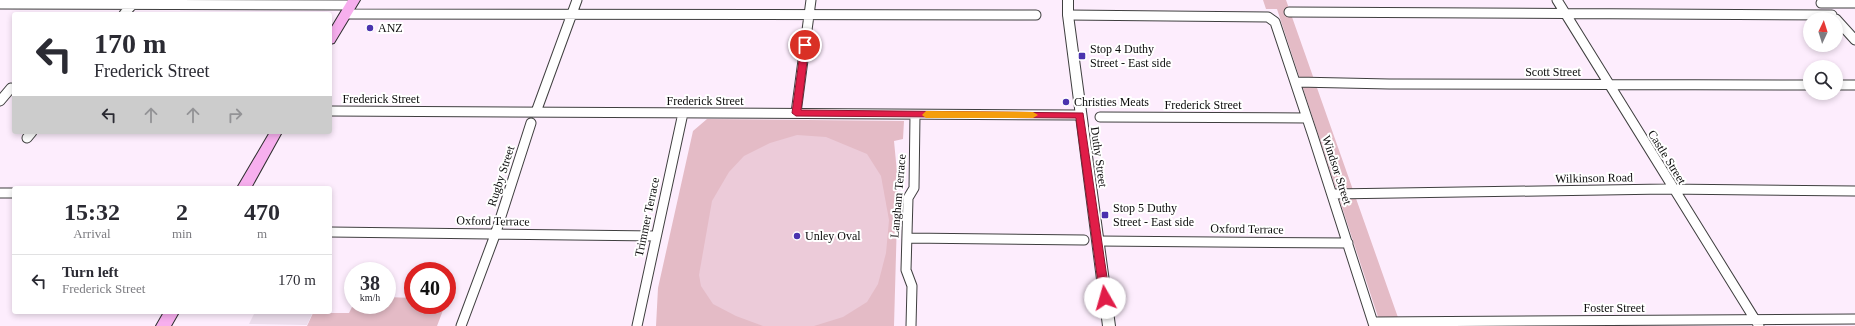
<!DOCTYPE html>
<style>
body{margin:0;font-family:"Times New Roman",serif;background:#f2f2f3;color:#2b2b33;height:100vh;display:flex;flex-direction:column;font-size:15px;white-space:nowrap}
*{box-sizing:border-box;margin:0}
p{font-size:13px;color:#7c7c81}
.icon{flex:none;width:22px;height:22px;fill:none;stroke:currentColor;stroke-width:2;stroke-linecap:round;stroke-linejoin:round}
.map{position:relative;flex:1;overflow:hidden}
.drawer{position:absolute;left:12px;top:186px;width:320px;height:128px;display:flex;flex-direction:column;background:#fff;border-radius:4px;box-shadow:0 2px 6px #0003}
.drawer>*{flex:none}
.guide{position:absolute;left:12px;top:12px;width:320px;height:122px;border-radius:4px;box-shadow:0 2px 6px #0003;background:#fff;color:#2b2b33;overflow:hidden}
.needle{width:26px;rotate:4deg}
.controls{position:absolute;left:1803px;top:12px;display:grid;gap:8px}
.controls a{display:grid;place-items:center;width:40px;height:40px;border-radius:50%;background:#fff;box-shadow:0 2px 6px #0003;font-size:20px}
.speed{position:absolute;left:344px;top:262px;display:flex;gap:8px;font-size:20px;font-weight:700;text-align:center}
.speed>*{display:grid;place-content:center;width:52px;height:52px;border-radius:50%;background:#fff;box-shadow:0 2px 6px #0003;line-height:1}
.speed small{font-size:10px;font-weight:400}
.speed .limit{border:6px solid #d22;background:#fff;color:#111}
.pin{position:absolute;display:grid;place-items:center;width:34px;height:34px;color:#fff;margin:-17px;border:2px solid #fff;border-radius:50%;box-shadow:0 1px 4px #0007}
.me{position:absolute;width:44px;margin:-22px;rotate:353deg;stroke-linejoin:round;filter:drop-shadow(0 0 3px #0008)}
.turn{display:flex;align-items:center;gap:14px;height:84px;padding:0 16px;font-size:18px}
.turn .icon{width:52px;height:52px;stroke-width:2.5}
.turn b{display:block;font-size:28px;line-height:34px}
.lanes{display:flex;align-items:center;height:38px;padding:0 16px;background:#0003;justify-content:center;gap:20px;direction:ltr}
.lanes .off{opacity:.35}
.eta{display:flex;justify-content:space-evenly;align-items:center;height:68px;text-align:center}
.eta b{font-size:24px;font-weight:800;line-height:28px}
ul{padding:0;list-style:none}
li{display:flex;align-items:center;gap:12px;height:52px;padding:0 16px;border-top:1px solid #e1e1e2}
li div{flex:1}
li b{display:block;font-size:15px}
li em{font-style:normal}
.map>svg:first-child{display:block}
.green{fill:#e4bbc6}
.pitch{fill:#eccbd9}
.plaza{fill:#ecddec}
.lines{fill:none;stroke-linecap:round;stroke-linejoin:round}
.minor-casing{stroke:#3f3f3f;stroke-width:11}
.tertiary-casing{stroke:#3f3f3f;stroke-width:2}
.secondary-casing{stroke:#2e2e2e;stroke-width:2}
.minor{stroke:#fff;stroke-width:9}
.tertiary{fill:#fff;fill-rule:evenodd}
.secondary{fill:#f7afee;fill-rule:evenodd}
.route{fill:#e11d48;stroke:#92132f}
.slow{fill:#f59e0b}
.poi-dot{fill:#4a33ae;stroke:#fff;stroke-width:1.5}
.labels{text-anchor:middle;stroke-width:4;stroke-linejoin:round;paint-order:stroke}
.poi-label{font-size:12px;fill:#0c0c0c;stroke:#fff;text-anchor:start}
.street-label{font-size:12px;fill:#0c0c0c;stroke:#fff}
</style>
<div class="map">
<svg width="1855" height="326" viewBox="0 0 1855 326">
<rect width="100%" height="100%" fill="#fdedfd"/>
<path class="green" d="M1263 0H1286L1401 326H1381L1277 9H1266Z
M707 119 904 121 903 139 894 141 898 183 894 326H656L658 288 693 131Z
M387 297 413 298V305H445L437 326H307L313 313H349L353 305H387Z"/>
<path class="pitch" d="M797 135 826 137 867 154 881 176 889 220 886 253 878 284 867 302 843 317 814 326H763L736 316 713 304 701 286 699 275 712 201 729 172 744 156 770 143Z"/>
<path class="plaza" d="M255 312H313L307 325 249 324Z"/>
<g class="lines">
<defs>
<path id="minor" d="M1557 0 1759 326
M1821 3H1855
M0 4 351 5
M1289 12 1832 15
M124 14 132 5
M346 14 1036 15
M1068 15 1268 17 1275 22 1313 136 1374 326
M1836 19 1855 40
M1297 82 1389 84 1810 85
M1836 85H1855
M0 101 11 88
M330 111 1080 115
M536 112 577 0
M796 113 811 0
M1100 117 1307 118
M27 138 32 132
M0 193H14
M1333 194 1666 189 1855 191
M330 232 656 236
M907 238 1084 240
M1098 241 1348 243
M1373 322 1855 319
M461 326 495 235 531 123
M637 326 683 113
M911 326 912 286 906 270 908 198 914 188 915 115"/>
<path id="tertiary" d="M1063 0H1073V15L1115 326H1103L1063 15Z"/>
<path id="secondary" d="M348 0H360L334 43 330 44V30Z
M270 132H282L251 188H237Z
M164 312H179L171 326H156Z"/>
</defs>
<use href="#minor" class="minor-casing"/>
<use href="#tertiary" class="tertiary-casing"/>
<use href="#secondary" class="secondary-casing"/>
<use href="#minor" class="minor"/>
<use href="#tertiary" class="tertiary"/>
<use href="#secondary" class="secondary"/>
</g>
<path class="route" d="M805 42 809 45 801 110 1083 113 1110 298 1109 301H1102L1100 298 1076 118 796 116 792 113 801 45Z"/>
<path class="slow" d="M926 111 1033 112 1038 115 1033 118H926L922 115Z"/>
<g class="poi-dot">
<circle cx="370" cy="28" r="4"/>
<rect x="1078" y="52" width="8" height="8" rx="2"/>
<circle cx="1066" cy="102" r="4"/>
<rect x="1101" y="211" width="8" height="8" rx="2"/>
<circle cx="797" cy="236" r="4"/>
</g>
<g class="labels">
<g class="poi-label">
<text x="378" y="32">ANZ</text>
<text x="1090" y="53">Stop 4 Duthy<tspan x="1090" dy="14">Street - East side</tspan></text>
<text x="1074" y="106">Christies Meats</text>
<text x="1113" y="212">Stop 5 Duthy<tspan x="1113" dy="14">Street - East side</tspan></text>
<text x="805" y="240">Unley Oval</text>
</g>
<g class="street-label">
<text x="1553" y="76">Scott Street</text>
<text x="381" y="103">Frederick Street</text>
<text x="705" y="105">Frederick Street</text>
<text x="1203" y="109">Frederick Street</text>
<text transform="translate(1099 157) rotate(82)" y="4">Duthy Street</text>
<text transform="translate(1667 157) rotate(58)" y="4">Castle Street</text>
<text transform="translate(1337 170) rotate(72)" y="4">Windsor Street</text>
<text transform="translate(501 176) rotate(-72)" y="4">Rugby Street</text>
<text transform="translate(1594 178) rotate(-1)" y="4">Wilkinson Road</text>
<text transform="translate(898 196) rotate(-85)" y="4">Langham Terrace</text>
<text transform="translate(647 217) rotate(-78)" y="4">Trimmer Terrace</text>
<text transform="translate(493 221) rotate(1)" y="4">Oxford Terrace</text>
<text transform="translate(1247 229) rotate(1)" y="4">Oxford Terrace</text>
<text x="1614" y="312">Foster Street</text>
</g>
</g>
</svg>
<div class="controls">
<a><svg class="needle" viewBox="-14 -14 28 28"><path d="M0-13l5 13h-10z" fill="#e53935"/><path d="M0 13l5-13h-10z" fill="#7c7c81"/></svg></a>
<a><svg class="icon" aria-label="search" viewBox="0 0 24 24"><circle cx="10" cy="10" r="6"/><path d="M15 15l6 6"/></svg></a>
</div>
<div class="speed"><div>38<small>km/h</small></div><div class="limit">40</div></div>
<div class="pin" style="left:805px;top:45px;background:#d93025"><svg class="icon" aria-label="arrive" viewBox="0 0 24 24"><path d="M6 21V4h12l-3 4 3 4H6"/></svg></div>
<svg class="me" style="left:1105px;top:298px" viewBox="-20 -20 40 40"><circle r="19" fill="#fff"/><path d="M0-13L10 11 0 6-10 11z" fill="#e11d48"/></svg>
<div class="guide">
<div class="turn"><svg class="icon" aria-label="left" viewBox="0 0 24 24"><path d="M17 20v-9H6M10 6l-5 5 5 5"/></svg><div><b>170 m</b>Frederick Street</div></div>
<div class="lanes"><svg class="icon" aria-label="left" viewBox="0 0 24 24"><path d="M17 20v-9H6M10 6l-5 5 5 5"/></svg><svg class="icon off" aria-label="ahead" viewBox="0 0 24 24"><path d="M12 20V5M6 11l6-6 6 6"/></svg><svg class="icon off" aria-label="ahead" viewBox="0 0 24 24"><path d="M12 20V5M6 11l6-6 6 6"/></svg><svg class="icon off" aria-label="right" viewBox="0 0 24 24"><path d="M7 20v-9h11M14 6l5 5-5 5"/></svg></div>
</div>
<section class="drawer">
<div class="eta">
<div><b>15:32</b><p>Arrival</p></div>
<div><b>2</b><p>min</p></div>
<div><b>470</b><p>m</p></div>
</div>
<ul>
<li><svg class="icon" aria-label="left" viewBox="0 0 24 24"><path d="M17 20v-9H6M10 6l-5 5 5 5"/></svg><div><b>Turn left</b><p>Frederick Street</p></div><em>170 m</em></li>
</ul>
</section>
</div>
